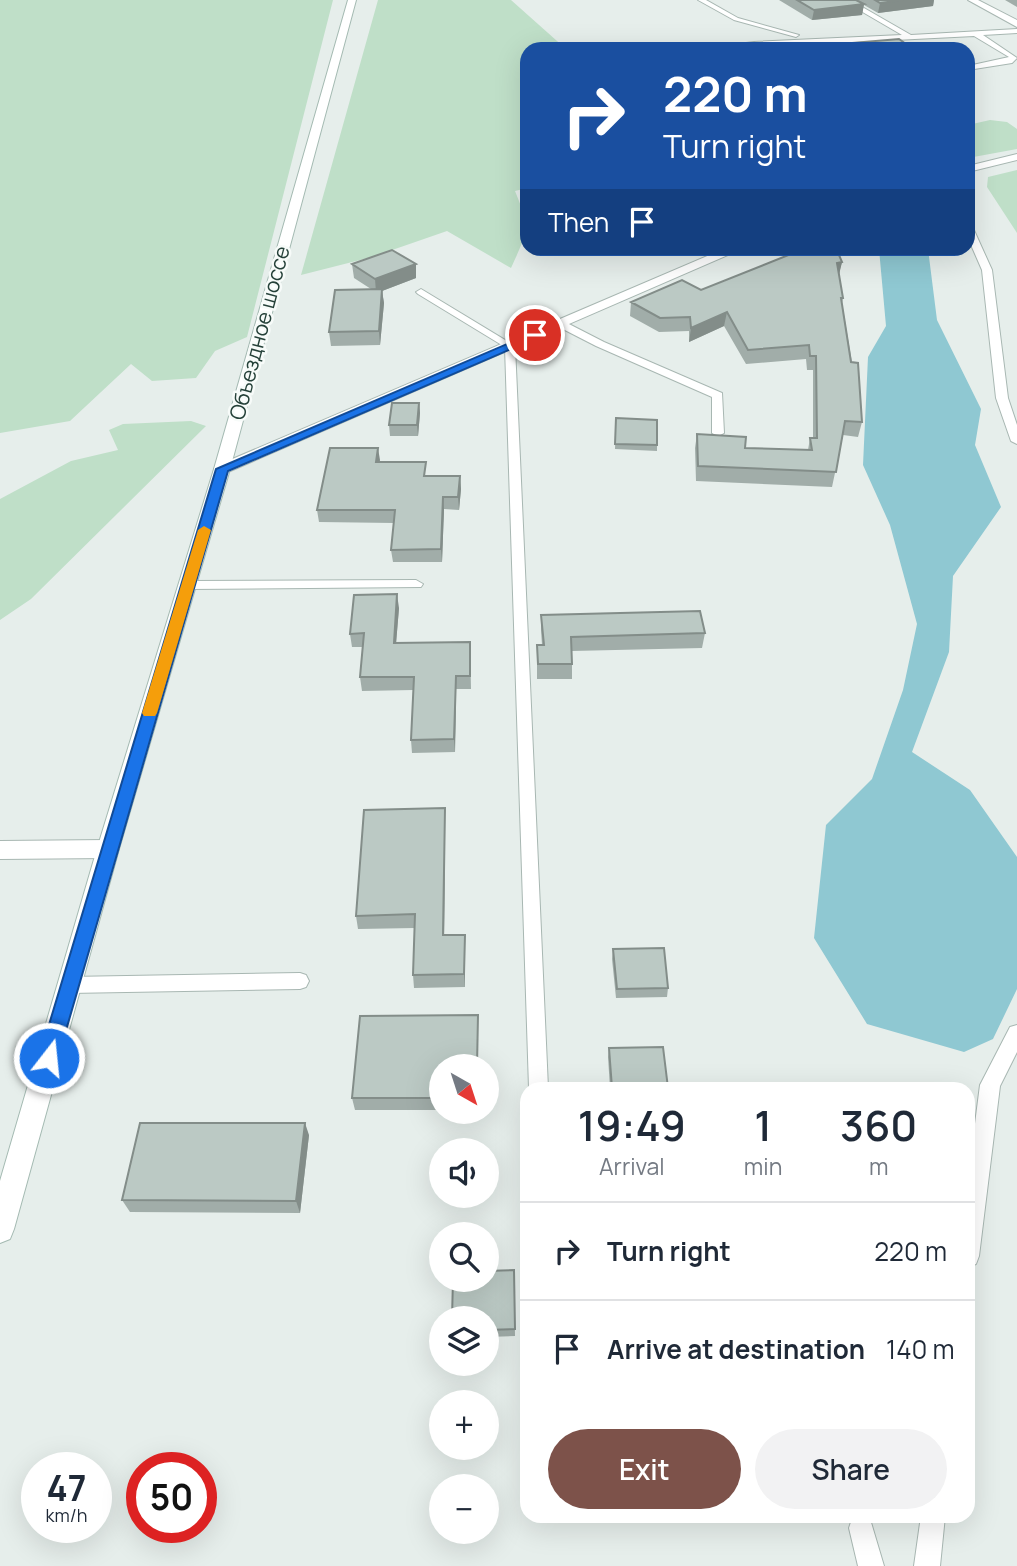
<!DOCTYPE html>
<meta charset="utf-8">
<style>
body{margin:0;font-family:Manrope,sans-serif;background:#f2f2f3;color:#1f2937;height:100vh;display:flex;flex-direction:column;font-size:26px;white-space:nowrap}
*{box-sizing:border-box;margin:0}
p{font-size:23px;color:#747a83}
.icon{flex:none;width:38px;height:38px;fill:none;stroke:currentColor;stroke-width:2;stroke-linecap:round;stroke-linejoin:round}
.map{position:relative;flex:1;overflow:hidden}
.panel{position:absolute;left:520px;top:1082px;width:455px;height:441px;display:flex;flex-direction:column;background:#fff;border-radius:21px;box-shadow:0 7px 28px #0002}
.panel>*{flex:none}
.banner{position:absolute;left:520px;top:42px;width:455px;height:214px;border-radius:21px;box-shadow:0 7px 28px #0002;background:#1a4fa0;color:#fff;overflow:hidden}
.needle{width:46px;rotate:141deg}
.buttons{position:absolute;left:429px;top:1054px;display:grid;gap:14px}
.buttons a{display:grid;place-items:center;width:70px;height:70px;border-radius:50%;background:#fff;box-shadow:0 7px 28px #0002;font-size:35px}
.speed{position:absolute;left:21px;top:1452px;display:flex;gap:14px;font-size:35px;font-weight:700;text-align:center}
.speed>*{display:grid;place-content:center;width:91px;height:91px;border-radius:50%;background:#fff;box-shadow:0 7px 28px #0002;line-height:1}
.speed small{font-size:18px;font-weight:400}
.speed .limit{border:10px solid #d22;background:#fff;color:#111}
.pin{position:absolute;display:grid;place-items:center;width:60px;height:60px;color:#fff;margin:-30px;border:4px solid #fff;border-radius:50%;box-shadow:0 2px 7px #0007}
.me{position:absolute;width:77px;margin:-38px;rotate:16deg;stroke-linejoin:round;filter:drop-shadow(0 0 5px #0008)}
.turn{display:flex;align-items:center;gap:24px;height:147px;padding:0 28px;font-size:32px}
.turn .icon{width:91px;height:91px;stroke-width:2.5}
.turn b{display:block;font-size:49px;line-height:60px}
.then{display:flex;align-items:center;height:66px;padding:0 28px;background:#0003;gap:14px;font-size:26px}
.eta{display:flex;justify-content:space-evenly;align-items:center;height:119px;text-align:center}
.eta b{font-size:42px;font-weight:600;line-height:49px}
.cta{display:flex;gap:14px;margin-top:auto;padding:14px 28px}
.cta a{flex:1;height:80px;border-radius:42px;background:#7d524a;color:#fff;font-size:28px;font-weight:600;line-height:80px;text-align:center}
.cta a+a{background:#f2f2f3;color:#1f2937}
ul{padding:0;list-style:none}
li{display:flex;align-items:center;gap:21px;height:98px;padding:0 28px;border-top:2px solid #e0e1e3}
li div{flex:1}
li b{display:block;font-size:26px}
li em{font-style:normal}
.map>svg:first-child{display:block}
.green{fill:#bfdfc8}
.water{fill:#8fc8d2}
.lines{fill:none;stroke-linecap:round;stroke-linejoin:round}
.lane-casing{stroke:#a8b7b2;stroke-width:2}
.street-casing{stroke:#a8b7b2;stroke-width:2}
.secondary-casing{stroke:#a4bab2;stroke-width:2}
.lane{fill:#fff;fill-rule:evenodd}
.street{fill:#fff;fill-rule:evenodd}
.secondary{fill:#fff;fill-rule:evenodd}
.wall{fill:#a1ada9}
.shaded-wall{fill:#838d89}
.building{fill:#bbc9c4;stroke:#838d89;stroke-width:2}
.route{fill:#1a73e8;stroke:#114b97;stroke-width:2}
.slow{fill:#f59e0b}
.labels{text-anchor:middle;stroke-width:5;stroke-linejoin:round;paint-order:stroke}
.street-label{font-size:21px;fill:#254139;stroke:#f7fbf9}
</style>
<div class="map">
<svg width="1017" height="1566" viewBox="0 0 1017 1566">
<rect width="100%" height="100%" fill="#e6eeeb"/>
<path class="green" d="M0 0H333L247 337 215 351 196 378 152 381 131 364 70 421 0 433Z
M378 0H511L566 49H527V188L515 191C531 230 528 230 511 268L447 231 372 257 301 275Z
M990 120 1007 122 1017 129V149L968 158V125Z
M1017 170V233L987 187 988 177Z
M191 421 206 426 31 599 0 620V499L71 461 118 450 109 430 123 424Z"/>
<path class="water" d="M879 249H928L937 320 981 409 975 445 1001 507 953 576 949 652 912 752 970 790 1017 857V989L993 1039 964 1052 867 1024 814 938 826 825 872 779 903 690 917 624 890 525 863 465 868 357 886 326Z"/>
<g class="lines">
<defs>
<path id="lane" d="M698 0H706L738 18 799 35 796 37 734 20Z
M842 0H850L911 35 1017 29V33L983 35 1017 58 1012 63 968 70V66L1009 57 974 36 718 49 714 47 754 42 902 35Z
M968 225 973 228 992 270 1008 398 1017 425V444L1011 441 996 398 982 270 968 238Z
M421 289 515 346 548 1088H529L505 347 418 294 416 292Z
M557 322H565L604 342 722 393 724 433 718 436 712 433V397L596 346 557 326Z
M416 580 423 584 421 587 188 589 181 585 188 581Z
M300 973 306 975 309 981 306 987 300 989 69 993 63 991 60 985 63 979 69 977Z
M1017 1025V1052L1000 1086 979 1256 976 1264 968 1267V1178L980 1085 1010 1027Z
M861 1516 870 1519 884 1566H858L849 1528 852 1519Z
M921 1516H945L940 1566H914Z"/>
<path id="street" d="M968 0H978L1017 20V27Z
M1017 154V160L968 172V166Z
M726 248H744L228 472H216L214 469 216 466Z
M108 840 116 843 119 849 116 855 108 858 0 859V841Z"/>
<path id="secondary" d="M348 0H356L230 469 119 849 14 1229 10 1239 0 1243V1181L97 849 214 469Z"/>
</defs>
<use href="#lane" class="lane-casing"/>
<use href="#street" class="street-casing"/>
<use href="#secondary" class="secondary-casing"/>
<use href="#lane" class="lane"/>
<use href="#street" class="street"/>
<use href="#secondary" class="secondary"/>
</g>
<path class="wall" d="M779 0H934L933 6 878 13 864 5 862 15 812 20Z
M1005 0H1017V7Z
M840 44 913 49H839Z
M842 262 839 273 843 298 842 303 862 422 858 437 843 435 832 487 696 481 695 448 697 434 745 448 808 450 810 438H813V370H807L806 359 746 364 724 326 689 342V331L659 332 630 316 631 302 701 290Z
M352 264H416V278L382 291 384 303 380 345 331 346 329 332 371 289 354 278Z
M419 403 420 413 418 436H390L389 425Z
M616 418 657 445V451L615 449Z
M379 462 426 476H460L461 489 459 510 444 509 442 562H393L391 550 394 523 319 522 317 510Z
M399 608 396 643 470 642 471 689H456L455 752 412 753 411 740 413 690 362 691 360 677 363 647H352L350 634Z
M541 615 705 633 702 648 572 651V679H537V645H542L541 630Z
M445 808V823L444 935H465V987L414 988 413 975 415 928 358 929 356 916Z
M613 949 668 988 667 997 616 998 612 959Z
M478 1029V1066H441V1110H355L352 1098Z
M609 1048 668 1088H610L608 1057Z
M309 1135 300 1213 130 1212 122 1200Z
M514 1270 515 1336 486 1337V1318Z"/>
<path class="shaded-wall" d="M903 0H934L933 6 878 13 880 3Z
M864 4 862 15 812 20 814 10Z
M842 262 839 275 837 263Z
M416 264V278L382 291 384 303 380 345 375 279Z
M727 312 724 326 689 342 691 328Z
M419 403 420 413 418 436 417 425Z
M378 448 380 460 378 474 376 462Z
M460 476 461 489 459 510 458 497Z
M443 497 444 509 442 562 441 549Z
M397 594 399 608 395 656 394 643Z
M456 676V689L455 752 454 739Z
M445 808V823L444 949 443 935Z
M465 935V987L464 974Z
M305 1123 309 1135 300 1213 296 1201Z"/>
<path class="building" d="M797 0H856L864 4 814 10Z
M875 0H903L880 3Z
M899 39 913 49H847L840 44Z
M806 248H836L842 262 837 263 843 298H841L851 362 858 363 862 422 845 421 836 472 698 466 697 434 746 437 745 448 812 450 810 438H817L816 356H810L809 345 748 350 727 312 691 328 690 317 660 318 631 302 682 280 701 290Z
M392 250 416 264 375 279 352 264Z
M382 289 379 331 329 332 335 290Z
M392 403H419L417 425H389Z
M616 418 657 420V445L615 444Z
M330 448H378L376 462H426L424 476H460L458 497H443L441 549 391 550 395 510H317Z
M397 594 394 643 470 642V676H456L454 739 411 740 414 677H360L364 633 350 634 354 595Z
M700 611 705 633 571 637 572 664H538L537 645H544L541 615Z
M445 808 443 935H465L464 974 413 975 415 914 356 916 364 810Z
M664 948 668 988 617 989 613 949Z
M478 1015 477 1066H441V1098H352L360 1016Z
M663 1047 668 1088H612L609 1048Z
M140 1123H305L296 1201 122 1200Z
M514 1270 515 1329 486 1330V1318H452L453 1279H486V1271Z"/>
<path class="route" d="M535 332 540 335 539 337 228 471 58 1058 55 1064 49 1067 42 1064 39 1058 216 469Z"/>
<path class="slow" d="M204 526 211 530 157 713 155 716H144L142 713 198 530Z"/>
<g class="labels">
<g class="street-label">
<text transform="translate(260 333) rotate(-75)" y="7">Объездное шоссе</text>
</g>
</g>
</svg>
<div class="buttons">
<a><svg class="needle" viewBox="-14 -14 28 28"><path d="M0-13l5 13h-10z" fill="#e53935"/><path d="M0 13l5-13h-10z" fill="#747a83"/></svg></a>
<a><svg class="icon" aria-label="sound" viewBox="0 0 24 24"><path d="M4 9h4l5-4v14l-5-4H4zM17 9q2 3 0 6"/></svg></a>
<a><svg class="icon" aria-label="search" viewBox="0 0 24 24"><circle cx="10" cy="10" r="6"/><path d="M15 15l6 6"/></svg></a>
<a><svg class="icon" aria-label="layers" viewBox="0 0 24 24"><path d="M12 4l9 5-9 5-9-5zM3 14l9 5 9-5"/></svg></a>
<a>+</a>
<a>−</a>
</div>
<div class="speed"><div>47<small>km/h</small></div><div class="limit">50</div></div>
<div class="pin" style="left:535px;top:335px;background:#d93025"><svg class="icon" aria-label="arrive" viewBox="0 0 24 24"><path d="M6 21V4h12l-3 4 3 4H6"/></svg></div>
<svg class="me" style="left:49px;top:1058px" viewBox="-20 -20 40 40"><circle r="17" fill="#1a73e8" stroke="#fff" stroke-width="3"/><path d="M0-11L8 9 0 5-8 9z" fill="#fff"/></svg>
<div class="banner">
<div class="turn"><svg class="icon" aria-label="right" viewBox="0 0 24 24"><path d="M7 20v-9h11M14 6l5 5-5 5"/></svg><div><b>220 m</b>Turn right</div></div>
<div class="then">Then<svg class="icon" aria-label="arrive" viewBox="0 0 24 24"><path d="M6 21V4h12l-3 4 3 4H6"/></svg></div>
</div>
<section class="panel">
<div class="eta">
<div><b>19:49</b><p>Arrival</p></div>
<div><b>1</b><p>min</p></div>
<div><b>360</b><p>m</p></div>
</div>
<ul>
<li><svg class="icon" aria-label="right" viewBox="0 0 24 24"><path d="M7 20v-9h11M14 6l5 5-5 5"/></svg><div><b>Turn right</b></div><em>220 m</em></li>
<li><svg class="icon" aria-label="arrive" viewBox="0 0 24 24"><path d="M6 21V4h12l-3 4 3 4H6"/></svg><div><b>Arrive at destination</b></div><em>140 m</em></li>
</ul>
<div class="cta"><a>Exit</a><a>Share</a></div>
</section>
</div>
